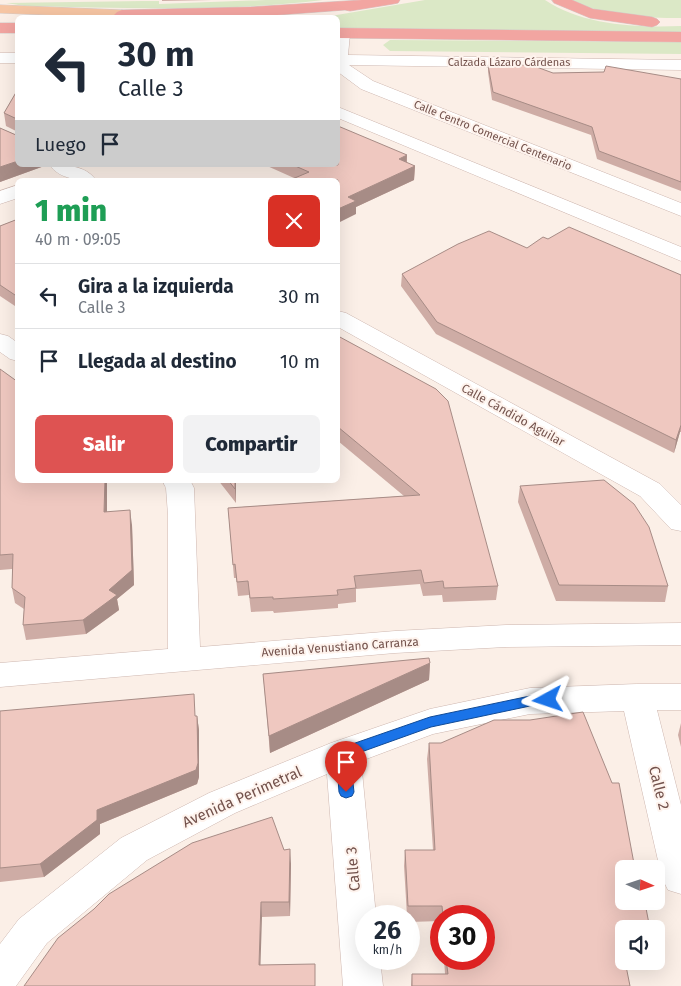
<!DOCTYPE html>
<html lang="es">
<meta charset="utf-8">
<style>
body{margin:0;font-family:"Fira Sans",sans-serif;background:#f2f2f3;color:#1f2937;height:100vh;display:flex;flex-direction:column;font-size:19px;white-space:nowrap}
*{box-sizing:border-box;margin:0}
p{font-size:16px;color:#747a83}
.icon{flex:none;width:28px;height:28px;fill:none;stroke:currentColor;stroke-width:2;stroke-linecap:round;stroke-linejoin:round}
.map{position:relative;flex:1;overflow:hidden}
.sheet{position:absolute;left:15px;top:178px;width:325px;height:305px;display:flex;flex-direction:column;background:#fff;border-radius:8px;box-shadow:0 5px 20px #0002}
.sheet>*{flex:none}
.top-card{position:absolute;left:15px;top:15px;width:325px;height:152px;border-radius:8px;box-shadow:0 5px 20px #0002;background:#fff;color:#1f2937;overflow:hidden}
.needle{width:32px;rotate:93deg}
.tools{position:absolute;left:615px;top:860px;display:grid;gap:10px}
.tools a{display:grid;place-items:center;width:50px;height:50px;border-radius:8px;background:#fff;box-shadow:0 5px 20px #0002;font-size:25px}
.speed{position:absolute;left:355px;top:905px;display:flex;gap:10px;font-size:25px;font-weight:700;text-align:center}
.speed>*{display:grid;place-content:center;width:65px;height:65px;border-radius:50%;background:#fff;box-shadow:0 5px 20px #0002;line-height:1}
.speed small{font-size:12px;font-weight:400}
.speed .limit{border:8px solid #d22;background:#fff;color:#111}
.pin{position:absolute;display:grid;place-items:center;width:42px;height:42px;color:#fff;margin:-51px -21px;border-radius:50% 50% 50% 0;rotate:-45deg;box-shadow:0 0 5px #0007}
.pin .icon{rotate:45deg}
.me{position:absolute;width:55px;margin:-28px;rotate:265deg;stroke-linejoin:round;filter:drop-shadow(0 0 4px #0008)}
.turn{display:flex;align-items:center;gap:18px;height:105px;padding:0 20px;font-size:22px}
.turn .icon{width:65px;height:65px;stroke-width:2.5}
.turn b{display:block;font-size:35px;line-height:42px}
.then{display:flex;align-items:center;height:48px;padding:0 20px;background:#0003;gap:10px;font-size:19px}
.round{display:grid;place-items:center;flex:none;width:52px;height:52px;border-radius:8px;background:#f2f2f3}
.headline{display:flex;align-items:center;justify-content:space-between;height:85px;padding:0 20px}
h1{font-size:30px;font-weight:800;line-height:38px;color:#1e9e55}
.cta{display:flex;gap:10px;margin-top:auto;padding:10px 20px}
.cta a{flex:1;height:58px;border-radius:8px;background:#de5352;color:#fff;font-size:20px;font-weight:800;line-height:58px;text-align:center}
.cta a+a{background:#f2f2f3;color:#1f2937}
ul{padding:0;list-style:none}
li{display:flex;align-items:center;gap:15px;height:65px;padding:0 20px;border-top:1px solid #e0e1e3}
li div{flex:1}
li b{display:block;font-size:19px}
li em{font-style:normal}
.map>svg:first-child{display:block}
.green{fill:#dbe8c6}
.lines{fill:none;stroke-linecap:round;stroke-linejoin:round}
.minor-casing{stroke:#ceb7b0;stroke-width:1}
.major-casing{stroke:#d5cbc9;stroke-width:1}
.highway-casing{stroke:#d5cbc9;stroke-width:1}
.minor{fill:#fff;fill-rule:evenodd}
.major{fill:#f6c5a3;fill-rule:evenodd}
.highway{fill:#f2a5a1;fill-rule:evenodd}
.wall{fill:#ceaca5}
.shaded-wall{fill:#a78c86}
.building{fill:#efc8c0;stroke:#a78c86}
.route{fill:#1a73e8;stroke:#114b97}
.labels{text-anchor:middle;stroke-width:4;stroke-linejoin:round;paint-order:stroke}
.far-street-label{font-size:11px;fill:#73524c;stroke:#fef3ed}
.street-label{font-size:12px;fill:#73524c;stroke:#fef3ed}
.near-street-label{font-size:15px;fill:#73524c;stroke:#fef3ed}
</style>
<div class="map">
<svg width="681" height="986" viewBox="0 0 681 986">
<rect width="100%" height="100%" fill="#fbefe7"/>
<path class="green" d="M266 0H323C224 12 124 8 25 6L6 3 142 1H159V4Z
M425 0H545C582 25 637 28 681 26V33L338 28V18H319Z
M572 0H681V18C644 18 605 17 572 0Z
M390 40 681 42V54L390 51 383 45Z"/>
<g class="lines">
<defs>
<path id="minor" d="M342 29 348 31 350 34 348 55 681 60V70L349 65 373 81 681 203V216L361 89 338 72V30Z
M0 53H18V63H0Z
M338 107 681 247V261L338 118Z
M50 165C66 165 85 165 96 180 79 180 60 180 50 165Z
M18 185V198L0 204V191Z
M338 311 346 313 660 484 681 505V531L671 529 640 496 338 327Z
M0 334 8 336 18 343V361L10 359 0 352Z
M162 480H190L194 488 200 647 395 631 506 625 681 623V645L506 647 395 653 0 687V663L168 649V515L166 488Z
M637 684H681V710H657L681 805V894L668 890 662 878 624 711 530 714 433 734 361 761 376 916H366V959H380L383 986H343L327 774 235 813 147 860 47 943 16 986H0V944L19 919 121 838 209 793 331 743 430 709 530 688Z"/>
<path id="major" d="M0 5 122 10 127 12 130 15 128 18 0 13Z"/>
<path id="highway" d="M362 0H400L398 3 393 4 350 11 345 10 250 17 116 18 114 15 117 12 122 10 250 7Z
M552 0H572L593 9 652 17 657 19 660 22 657 25 652 27 590 18 554 3Z
M0 23H18V33H0Z
M338 28 681 32V42L338 38Z"/>
</defs>
<use href="#minor" class="minor-casing"/>
<use href="#major" class="major-casing"/>
<use href="#highway" class="highway-casing"/>
<use href="#minor" class="minor"/>
<use href="#major" class="major"/>
<use href="#highway" class="highway"/>
</g>
<path class="wall" d="M162 0H212L162 1Z
M488 65 553 73 681 79V191L597 159 591 135 492 100 488 72Z
M18 89V165H47L0 182V128L16 135V131L6 126 4 113Z
M407 155V163L415 166 414 180 356 207V214L294 178 265 165H338Z
M18 219V308L0 296V226Z
M548 239 681 275V432H680L674 453 436 334 401 286 402 274 527 248Z
M338 336 498 586 496 600 443 602 442 595 423 596 420 584 356 589V602L338 604V608L274 613 273 611 251 612 249 595 238 596 236 578H234L228 508 404 496 338 441Z
M0 369 18 480H107V512L132 525 134 585 117 599 119 610 86 634 26 640 23 625 24 609 15 603 12 588V569L0 570Z
M218 480H236V503Z
M520 486 668 586 665 602 556 601 518 502Z
M430 663 429 680 270 753 263 674Z
M0 711 197 716 199 730V777L197 784 100 824V834L44 877 0 882Z
M681 723V747L678 735Z
M429 743 624 929 623 953 630 986H411L412 974H445L444 959H484V916H441V928V921L409 922V916H407L404 866 405 850H433L427 759Z
M284 850 291 864 290 916 262 917 24 986Z"/>
<path class="shaded-wall" d="M407 155 406 169 399 159Z
M18 161V165H47L0 182V167Z
M415 166 414 180 356 207V214L338 223V209L348 197Z
M681 425 680 432 674 453 676 440Z
M105 480H107V527L104 512Z
M235 480H236V503L235 489Z
M130 510 132 525 134 585 117 599 119 610 86 634 83 620Z
M430 663 429 680 270 753 269 736Z
M197 716 199 730V777L197 784 100 824V834L44 877 40 864Z
M290 849 291 864 290 916 289 902Z
M261 902 262 917 260 980 259 965Z"/>
<path class="building" d="M488 65H531L553 73 604 72 606 66 681 79V182L599 151 592 127 493 92Z
M18 89V161L0 167V128L16 135 17 119 4 113Z
M338 126 407 155 399 159 415 166 348 197 356 201 338 209V180H290L309 172 293 165H338Z
M18 219V297L0 285V226Z
M569 227 681 275V425L676 440 437 322 402 274 458 244 489 231 527 248 543 237 548 239Z
M338 336 436 389 448 401 498 586 444 588 443 581 424 583 421 570 354 576 356 588 337 590 338 595 273 599V597L250 598 248 581 237 582 235 564 233 565 228 508 420 495 338 427Z
M0 369 18 382V480H105L104 512 130 510 132 570 109 590 117 595 83 620 23 625 25 597 12 588 13 554 0 555Z
M228 480H235V489Z
M604 480 634 504 649 527 668 586 559 585 520 486Z
M429 658 430 663 269 736 263 674Z
M194 694 195 716H197L198 763 196 770 97 810V820L40 864 0 868V711Z
M583 712 612 783H619L635 869H624V901H642V903H645L650 929H624V937H620L624 955V961H625L630 986H412V974H448L446 959H484V916H443L442 906H408L405 850H435L429 743H441L494 720H530Z
M272 817 284 850 290 849 289 902H261L259 965 315 964V986H24L58 938 94 909 109 894 192 843Z"/>
<path class="route" d="M548 695 553 697 555 700 553 704 530 706 431 727 350 756 354 792 352 796 346 798 341 796 339 792 336 753 338 749 430 717 530 696Z"/>
<g class="labels">
<g class="far-street-label">
<text x="509" y="66">Calzada Lázaro Cárdenas</text>
<text transform="translate(493 135) rotate(22)" y="4">Calle Centro Comercial Centenario</text>
</g>
<g class="street-label">
<text transform="translate(513 415) rotate(29)" y="4">Calle Cándido Aguilar</text>
<text transform="translate(340 647) rotate(-4)" y="4">Avenida Venustiano Carranza</text>
</g>
<g class="near-street-label">
<text transform="translate(659 788) rotate(76)" y="5">Calle 2</text>
<text transform="translate(242 797) rotate(-24)" y="5">Avenida Perimetral</text>
<text transform="translate(353 869) rotate(-95)" y="5">Calle 3</text>
</g>
</g>
</svg>
<div class="tools">
<a><svg class="needle" viewBox="-14 -14 28 28"><path d="M0-13l5 13h-10z" fill="#e53935"/><path d="M0 13l5-13h-10z" fill="#747a83"/></svg></a>
<a><svg class="icon" aria-label="sound" viewBox="0 0 24 24"><path d="M4 9h4l5-4v14l-5-4H4zM17 9q2 3 0 6"/></svg></a>
</div>
<div class="speed"><div>26<small>km/h</small></div><div class="limit">30</div></div>
<div class="pin" style="left:346px;top:792px;background:#d93025"><svg class="icon" aria-label="arrive" viewBox="0 0 24 24"><path d="M6 21V4h12l-3 4 3 4H6"/></svg></div>
<svg class="me" style="left:548px;top:700px" viewBox="-20 -20 40 40"><path d="M0-17L14 15 0 8-14 15z" fill="#1a73e8" stroke="#fff" stroke-width="4"/></svg>
<div class="top-card">
<div class="turn"><svg class="icon" aria-label="left" viewBox="0 0 24 24"><path d="M17 20v-9H6M10 6l-5 5 5 5"/></svg><div><b>30 m</b>Calle 3</div></div>
<div class="then">Luego<svg class="icon" aria-label="arrive" viewBox="0 0 24 24"><path d="M6 21V4h12l-3 4 3 4H6"/></svg></div>
</div>
<section class="sheet">
<div class="headline"><div><h1>1 min</h1><p>40 m · 09:05</p></div><a class="round" style="background:#d93025;color:#fff"><svg class="icon" aria-label="close" viewBox="0 0 24 24"><path d="M6 6l12 12M18 6L6 18"/></svg></a></div>
<ul>
<li><svg class="icon" aria-label="left" viewBox="0 0 24 24"><path d="M17 20v-9H6M10 6l-5 5 5 5"/></svg><div><b>Gira a la izquierda</b><p>Calle 3</p></div><em>30 m</em></li>
<li><svg class="icon" aria-label="arrive" viewBox="0 0 24 24"><path d="M6 21V4h12l-3 4 3 4H6"/></svg><div><b>Llegada al destino</b></div><em>10 m</em></li>
</ul>
<div class="cta"><a>Salir</a><a>Compartir</a></div>
</section>
</div>
